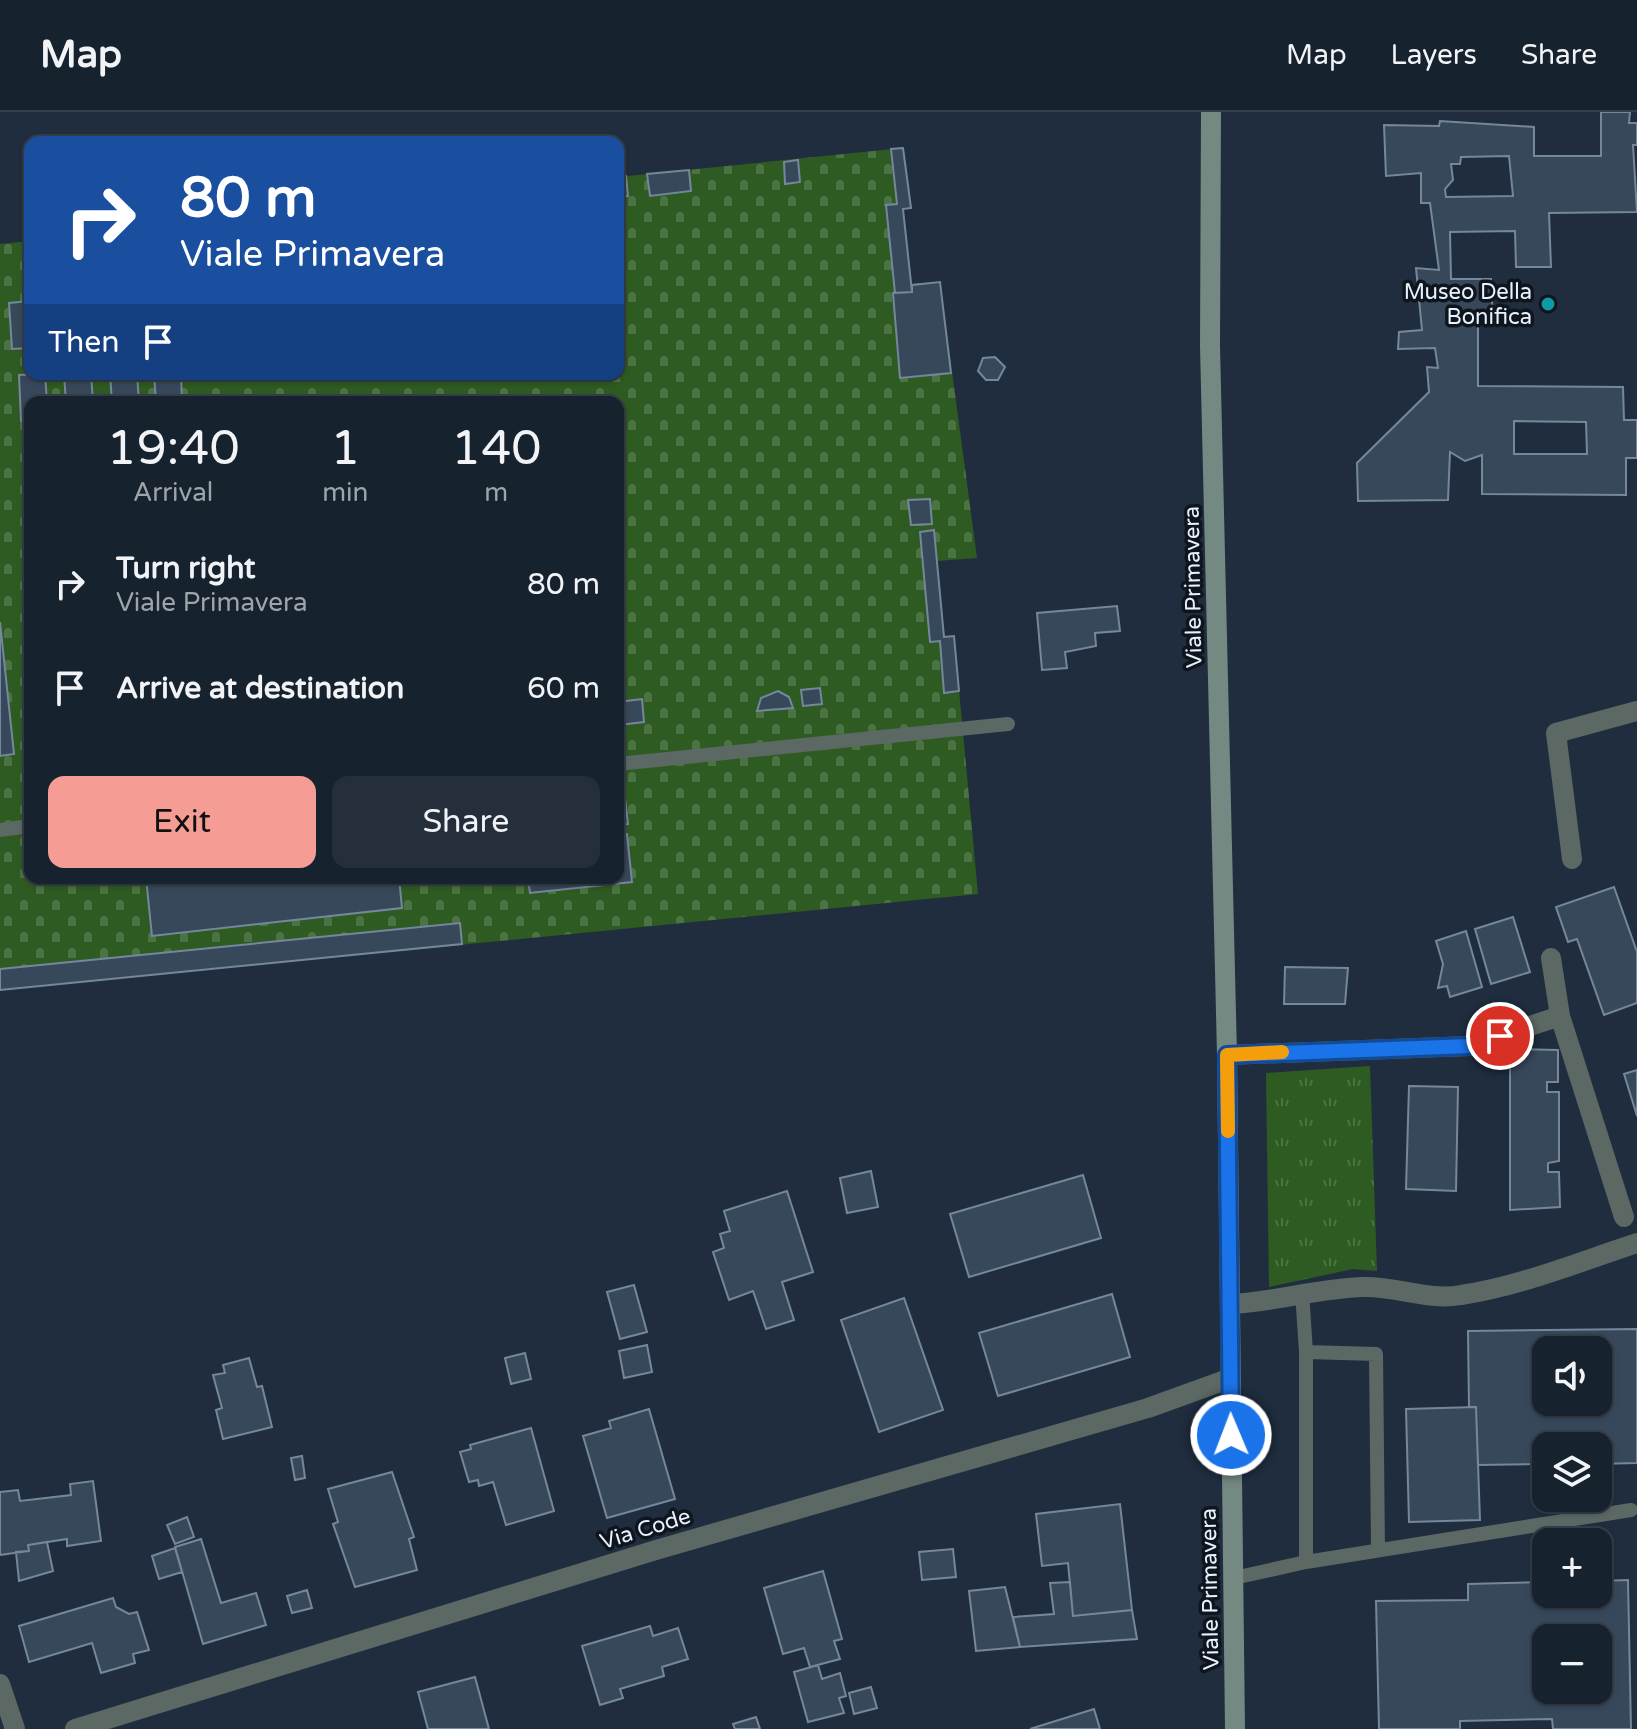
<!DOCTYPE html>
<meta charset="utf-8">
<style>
body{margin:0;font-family:"Varela Round",sans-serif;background:#242f3b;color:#f1f3f6;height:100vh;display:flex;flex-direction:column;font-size:30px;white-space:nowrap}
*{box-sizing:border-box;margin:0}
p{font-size:26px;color:#9ea4aa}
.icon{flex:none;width:44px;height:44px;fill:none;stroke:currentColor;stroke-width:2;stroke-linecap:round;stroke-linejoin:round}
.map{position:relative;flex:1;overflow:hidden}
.side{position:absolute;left:24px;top:284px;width:600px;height:488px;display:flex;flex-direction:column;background:#17222f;border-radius:16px;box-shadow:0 2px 6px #0004,0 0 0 2px #363f4b}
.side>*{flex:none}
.hud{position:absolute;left:24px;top:24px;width:600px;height:244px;border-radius:16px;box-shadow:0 2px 6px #0004,0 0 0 2px #363f4b;background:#1a4fa0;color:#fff;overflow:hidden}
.fabs{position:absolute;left:1532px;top:1224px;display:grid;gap:16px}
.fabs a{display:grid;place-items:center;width:80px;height:80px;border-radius:16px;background:#17222f;box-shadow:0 2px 6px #0004,0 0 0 2px #363f4b;font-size:40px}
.pin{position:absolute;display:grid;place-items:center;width:68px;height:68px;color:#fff;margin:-34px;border:4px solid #fff;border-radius:50%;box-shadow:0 2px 8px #0007}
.me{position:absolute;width:88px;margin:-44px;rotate:359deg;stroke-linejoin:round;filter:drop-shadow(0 0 6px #0008)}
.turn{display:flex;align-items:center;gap:28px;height:168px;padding:0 24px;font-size:36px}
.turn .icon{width:104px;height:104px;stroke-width:2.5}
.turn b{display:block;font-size:56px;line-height:68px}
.then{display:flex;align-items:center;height:76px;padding:0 24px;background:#0003;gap:16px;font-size:30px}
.eta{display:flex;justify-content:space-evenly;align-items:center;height:136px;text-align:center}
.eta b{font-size:48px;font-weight:600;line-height:56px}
.button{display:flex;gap:16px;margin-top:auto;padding:16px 24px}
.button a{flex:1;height:92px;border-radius:16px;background:#f59c94;color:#111;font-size:32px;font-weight:600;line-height:92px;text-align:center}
.button a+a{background:#242f3b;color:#f1f3f6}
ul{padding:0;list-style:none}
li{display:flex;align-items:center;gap:24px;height:104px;padding:0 24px}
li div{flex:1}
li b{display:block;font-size:30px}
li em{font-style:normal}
header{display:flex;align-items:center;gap:48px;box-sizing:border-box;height:112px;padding:0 40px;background:#17222f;border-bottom:2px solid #363f4b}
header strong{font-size:38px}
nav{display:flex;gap:44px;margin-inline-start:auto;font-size:28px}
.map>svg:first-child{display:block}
.cemetery{fill:url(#cemetery-stones);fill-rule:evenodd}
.park{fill:url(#park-tufts)}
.building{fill:#38485b;stroke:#75879c;stroke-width:2;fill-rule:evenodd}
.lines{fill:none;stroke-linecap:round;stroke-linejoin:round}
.service{stroke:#5b6864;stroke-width:14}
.minor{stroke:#5b6864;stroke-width:20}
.secondary{stroke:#748982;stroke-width:20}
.route-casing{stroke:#114b97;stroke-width:20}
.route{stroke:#1a73e8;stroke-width:14}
.slow{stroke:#f59e0b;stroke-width:14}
.culture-dot{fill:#0f9aa8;stroke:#0f151d;stroke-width:3}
.labels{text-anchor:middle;stroke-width:7;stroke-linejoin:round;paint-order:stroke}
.poi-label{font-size:22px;fill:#e8f2fe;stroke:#0f151d;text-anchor:end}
.street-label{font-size:22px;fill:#e8f2fe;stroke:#0f151d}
</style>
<header>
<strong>Map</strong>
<nav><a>Map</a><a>Layers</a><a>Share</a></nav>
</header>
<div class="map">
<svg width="1637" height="1617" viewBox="0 0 1637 1617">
<defs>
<pattern id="cemetery-stones" width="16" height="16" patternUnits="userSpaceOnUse" patternTransform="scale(2)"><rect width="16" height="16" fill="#2e5b22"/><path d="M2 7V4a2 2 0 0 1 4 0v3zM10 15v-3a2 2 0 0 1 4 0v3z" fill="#4c7343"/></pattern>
<pattern id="park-tufts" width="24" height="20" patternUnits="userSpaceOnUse" patternTransform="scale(2)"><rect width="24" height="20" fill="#2e5b22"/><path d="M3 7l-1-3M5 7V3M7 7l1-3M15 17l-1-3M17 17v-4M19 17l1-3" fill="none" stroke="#4c7343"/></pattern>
</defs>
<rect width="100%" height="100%" fill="#1f2d3f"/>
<path class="cemetery" d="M903 36 911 96 903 97 912 172 940 170 977 446 937 449 944 525 954 524 978 782 0 878V132L30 129V262H618V65ZM30 290H618V766H30Z"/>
<path class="park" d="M1370 954 1377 1159 1353 1157 1269 1175 1266 961Z"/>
<path class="building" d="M1601 0H1630L1629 11H1637V33H1633L1637 100 1549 101 1551 155H1516L1515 119 1450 120 1451 167H1491L1493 210 1478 211V274L1623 275 1624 308H1637V346H1626V383L1482 382V343L1465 349 1450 340 1448 388 1358 389 1357 351 1429 280 1427 255 1438 256 1435 236 1398 237 1399 220 1422 218 1416 156 1439 158 1430 91H1421V61L1386 64 1384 13 1439 14 1440 9 1534 15V44H1601ZM1509 44 1513 84 1446 85 1445 77 1453 68 1451 52H1460L1461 45ZM1514 309 1586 310 1587 342H1514Z
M903 36 911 96 903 97 912 180 895 181 886 93 897 92 891 37Z
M798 48 800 70 785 72 784 50Z
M689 58 691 79 650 84 647 62Z
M626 64 628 84 618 85V65Z
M940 170 951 261 900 266 893 181 912 180V173Z
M30 189V236L12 237 9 191Z
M995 245 1005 255 998 268H986L978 259 983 246Z
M45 262 47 290H30V308L21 309 19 263Z
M64 262H91L93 290H66Z
M110 262H137L139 290H112Z
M154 262H181L182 290H156Z
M930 387 932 412 911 413 908 388Z
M934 418 944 525 954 524 959 579 944 581 940 529 930 530 920 420Z
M1117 494 1120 519 1095 521 1096 534 1065 540 1067 556 1042 558 1037 501Z
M0 510 14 642 0 644Z
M820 576 822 592 803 594 801 578Z
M778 579 789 585 793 596 757 599 761 586Z
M642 587 644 610 619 613 618 590Z
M622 660 628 712 618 713V661Z
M627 722 632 770 530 781 528 766H618V723Z
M146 766H399L402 796 152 824Z
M1614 775 1637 840V891L1604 903 1577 827 1568 830 1556 795Z
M1513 805 1530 860 1491 872 1475 817Z
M460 811 462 832 0 878V857Z
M1466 819 1482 875 1450 885 1447 874 1438 876 1443 852 1436 829Z
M1285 855 1348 856 1345 892H1284Z
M1510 937 1558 938V970H1547V980H1559V1049L1548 1051V1060H1559L1560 1095 1510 1098Z
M1637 958V1004L1624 962Z
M1409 974 1458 975 1456 1079 1406 1077Z
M871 1059 878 1095 847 1101 840 1066Z
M1083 1063 1101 1126 969 1165 950 1102Z
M787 1079 813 1160 782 1170 794 1208 766 1217 753 1179 729 1188 713 1140 724 1136 720 1122 730 1119 724 1099Z
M634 1173 647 1220 620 1227 607 1180Z
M1112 1182 1130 1245 998 1284 979 1221Z
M904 1186 943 1298 879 1320 841 1208Z
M1637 1217V1351L1598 1352V1334H1546V1352L1478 1353 1476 1295H1469L1468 1219ZM1546 1238H1598V1290H1546Z
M647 1233 652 1260 624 1266 619 1239Z
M525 1241 531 1267 511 1272 505 1246Z
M249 1246 257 1275 262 1274 272 1315 223 1327 216 1298 222 1296 213 1263 225 1261 223 1253Z
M1476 1295 1480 1408 1409 1410 1406 1297Z
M649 1297 675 1387 607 1406 583 1324 611 1316 609 1309Z
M531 1316 554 1399 506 1413 493 1370 479 1374 478 1368 469 1370 460 1340 471 1337 470 1333Z
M302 1344 305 1366 295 1368 291 1346Z
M392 1360 414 1425 409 1427 417 1458 355 1475 333 1412 338 1410 328 1377Z
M93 1369 101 1429 67 1434V1427L28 1433 29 1439 0 1443V1380L18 1378 20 1389 71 1383 70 1372Z
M1120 1392 1132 1498 1073 1504 1068 1451 1042 1454 1036 1402Z
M187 1405 194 1425 175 1432 167 1413Z
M201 1427 221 1491 256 1481 266 1513 203 1532 175 1435Z
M47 1430 53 1459 19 1469 16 1440 29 1439 28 1433Z
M175 1436 182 1460 159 1467 152 1444Z
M953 1437 956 1465 922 1468 919 1440Z
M823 1459 842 1527 834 1529 840 1547 810 1555 804 1536 783 1542 764 1476Z
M1628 1468 1631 1617H1553L1552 1607 1460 1609V1617H1379L1376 1489 1468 1488V1472L1546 1470V1482H1598V1469ZM1546 1526H1598V1578H1546Z
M1070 1470 1073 1504 1132 1498 1137 1527 1020 1535 1013 1505 1054 1502 1050 1471Z
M1005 1475 1020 1535 976 1539 969 1479Z
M307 1478 312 1496 292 1501 287 1484Z
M113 1486 116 1495 129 1502 137 1500 149 1538 133 1542 135 1551 101 1561 92 1531 29 1550 19 1514Z
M650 1514 653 1524 678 1516 688 1547 662 1555 664 1564 620 1577 623 1586 600 1593 582 1534Z
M818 1553 822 1567 840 1561 846 1584 839 1586 844 1601 808 1610 794 1560Z
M475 1565 489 1617H428L418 1580Z
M871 1575 877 1596 854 1602 849 1581Z
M1094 1597 1100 1617H1030Z
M756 1605 760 1617H735L733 1612Z"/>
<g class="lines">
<path class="service" d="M618 652 1008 612
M0 718 30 714
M1302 1180 1306 1240V1450L1631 1398
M1306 1240 1376 1242 1378 1437
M1234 1466 1306 1450"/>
<path class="minor" d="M1572 747 1556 621 1637 599
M1551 846 1560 904
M1227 943 1470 934 1560 904 1624 1105
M1231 1192C1276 1190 1318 1176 1364 1175 1396 1174 1428 1189 1461 1183 1521 1174 1579 1150 1637 1131
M0 1572 15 1617
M75 1617 656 1438 1148 1296 1231 1266"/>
<path class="secondary" d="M1211 0 1210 234 1227 943 1235 1617"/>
</g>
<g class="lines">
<defs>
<path id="route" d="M1231 1323 1227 943 1470 934 1500 924"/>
</defs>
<use href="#route" class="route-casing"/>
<use href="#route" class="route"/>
<path class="slow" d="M1228 1019 1227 943 1282 940"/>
</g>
<circle class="culture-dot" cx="1548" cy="192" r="8"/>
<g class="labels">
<g class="poi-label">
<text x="1532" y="187">Museo Della<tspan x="1532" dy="25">Bonifica</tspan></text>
</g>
<g class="street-label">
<text transform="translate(1192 475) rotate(-91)" y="8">Viale Primavera</text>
<text transform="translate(645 1416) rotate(-17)" y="8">Via Code</text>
<text transform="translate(1209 1477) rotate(-91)" y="8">Viale Primavera</text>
</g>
</g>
</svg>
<div class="fabs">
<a><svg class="icon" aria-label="sound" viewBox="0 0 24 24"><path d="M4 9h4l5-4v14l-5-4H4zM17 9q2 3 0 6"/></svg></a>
<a><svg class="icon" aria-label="layers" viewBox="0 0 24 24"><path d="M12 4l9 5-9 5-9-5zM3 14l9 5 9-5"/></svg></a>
<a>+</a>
<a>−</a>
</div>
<div class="pin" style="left:1500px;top:924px;background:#d93025"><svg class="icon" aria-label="arrive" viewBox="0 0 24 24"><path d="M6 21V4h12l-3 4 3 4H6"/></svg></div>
<svg class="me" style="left:1231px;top:1323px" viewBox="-20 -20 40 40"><circle r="17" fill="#1a73e8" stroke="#fff" stroke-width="3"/><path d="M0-11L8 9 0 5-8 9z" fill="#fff"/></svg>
<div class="hud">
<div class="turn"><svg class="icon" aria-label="right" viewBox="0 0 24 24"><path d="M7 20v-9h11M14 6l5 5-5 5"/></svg><div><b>80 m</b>Viale Primavera</div></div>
<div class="then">Then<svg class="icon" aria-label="arrive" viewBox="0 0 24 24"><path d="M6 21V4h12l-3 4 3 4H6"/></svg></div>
</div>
<section class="side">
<div class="eta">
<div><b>19:40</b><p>Arrival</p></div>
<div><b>1</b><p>min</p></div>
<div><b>140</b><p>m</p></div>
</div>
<ul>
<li><svg class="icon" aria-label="right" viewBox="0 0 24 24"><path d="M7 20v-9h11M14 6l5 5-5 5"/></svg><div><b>Turn right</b><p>Viale Primavera</p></div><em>80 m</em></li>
<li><svg class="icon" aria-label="arrive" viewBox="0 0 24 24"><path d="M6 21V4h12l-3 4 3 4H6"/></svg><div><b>Arrive at destination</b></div><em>60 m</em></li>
</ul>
<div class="button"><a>Exit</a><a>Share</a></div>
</section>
</div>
